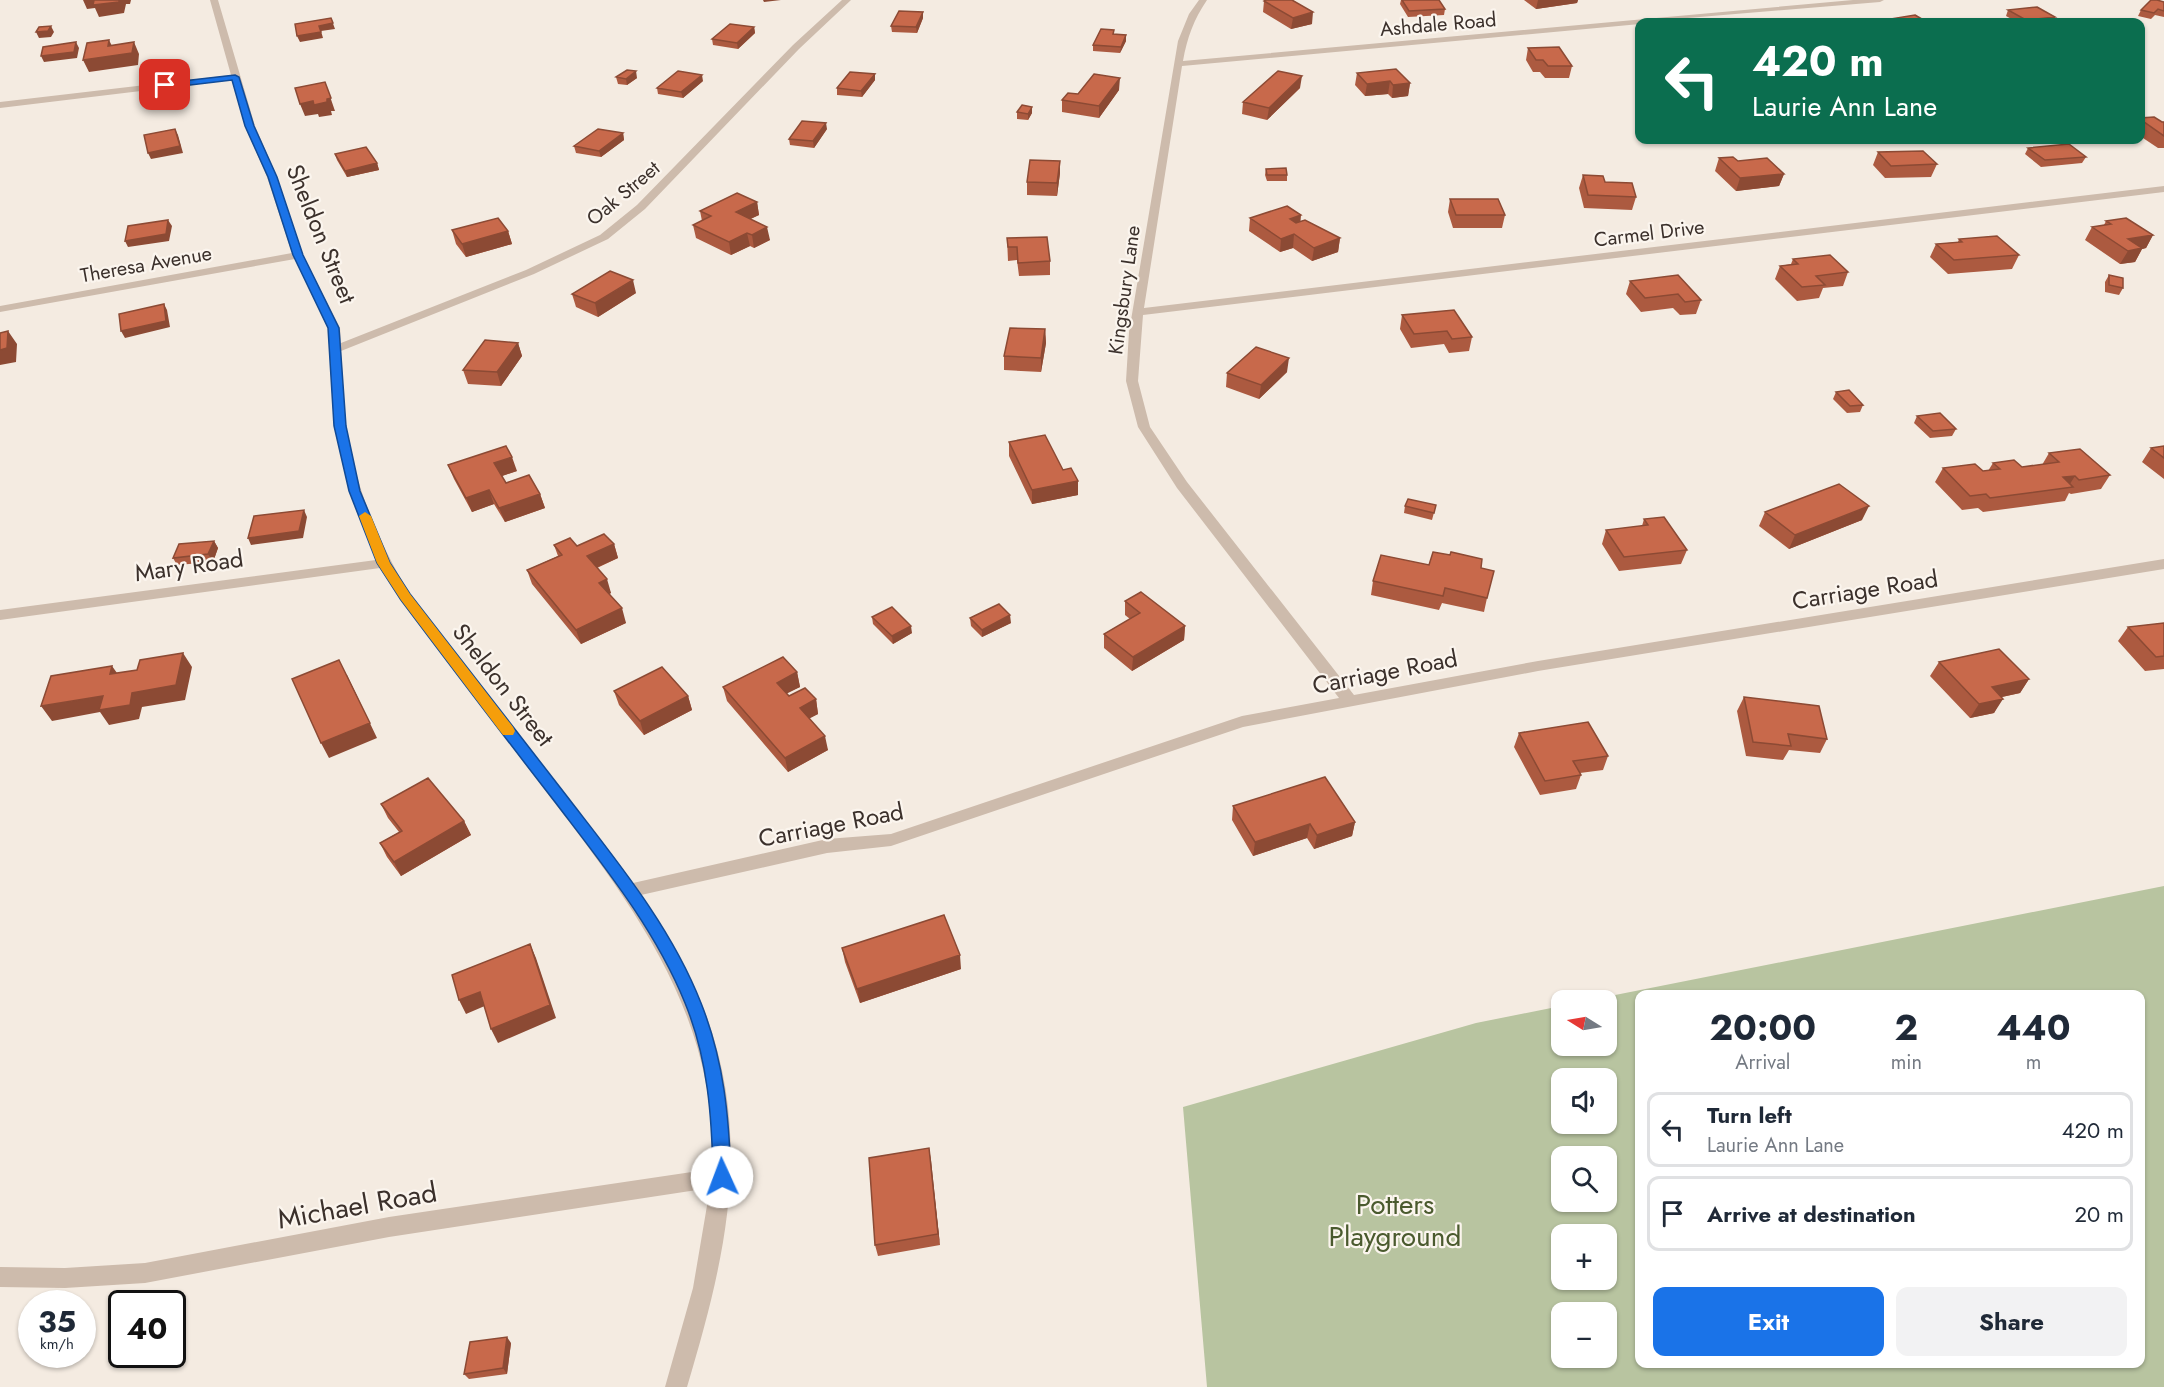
<!DOCTYPE html>
<meta charset="utf-8">
<style>
body{margin:0;font-family:Jost,sans-serif;background:#f2f2f3;color:#1f2937;height:100vh;display:flex;flex-direction:column;font-size:22px;white-space:nowrap}
*{box-sizing:border-box;margin:0}
p{font-size:20px;color:#747a83}
.icon{flex:none;width:33px;height:33px;fill:none;stroke:currentColor;stroke-width:2;stroke-linecap:round;stroke-linejoin:round}
.map{position:relative;flex:1;overflow:hidden}
.details{position:absolute;left:1635px;top:990px;width:510px;height:378px;display:flex;flex-direction:column;background:#fff;border-radius:12px;box-shadow:0 2px 4px #0004}
.details>*{flex:none}
.hud{position:absolute;left:1635px;top:18px;width:510px;height:126px;border-radius:12px;box-shadow:0 2px 4px #0004;background:#0b6e4f;color:#fff;overflow:hidden}
.needle{width:39px;rotate:281deg}
.tools{position:absolute;left:1551px;top:990px;display:grid;gap:12px}
.tools a{display:grid;place-items:center;width:66px;height:66px;border-radius:12px;background:#fff;box-shadow:0 2px 4px #0004;font-size:30px}
.speed{position:absolute;left:18px;top:1290px;display:flex;gap:12px;font-size:30px;font-weight:700;text-align:center}
.speed>*{display:grid;place-content:center;width:78px;height:78px;border-radius:50%;background:#fff;box-shadow:0 2px 4px #0004;line-height:1}
.speed small{font-size:15px;font-weight:400}
.speed .limit{border:3px solid #111;border-radius:9px;background:#fff;color:#111}
.pin{position:absolute;display:grid;place-items:center;width:51px;height:51px;color:#fff;margin:-26px;border-radius:12px;box-shadow:0 3px 9px #0006}
.me{position:absolute;width:66px;margin:-33px;rotate:358deg;stroke-linejoin:round;filter:drop-shadow(0 0 4px #0008)}
.turn{display:flex;align-items:center;gap:21px;height:126px;padding:0 18px;font-size:27px}
.turn .icon{width:78px;height:78px;stroke-width:2.5}
.turn b{display:block;font-size:42px;line-height:51px}
.eta{display:flex;justify-content:space-evenly;align-items:center;height:102px;text-align:center}
.eta b{font-size:36px;font-weight:700;line-height:42px}
.button{display:flex;gap:12px;margin-top:auto;padding:12px 18px}
.button a{flex:1;height:69px;border-radius:12px;background:#1a73e8;color:#fff;font-size:24px;font-weight:700;line-height:69px;text-align:center}
.button a+a{background:#f2f2f3;color:#1f2937}
ul{padding:0;list-style:none}
li{display:flex;align-items:center;gap:18px;height:75px;margin:0 12px 9px;padding:0 6px;border:3px solid #e0e1e3;border-radius:12px}
li div{flex:1}
li b{display:block;font-size:22px}
li em{font-style:normal}
.map>svg:first-child{display:block}
.green{fill:#b8c4a0;fill-rule:evenodd}
.lines{fill:none;stroke-linecap:round;stroke-linejoin:round}
.minor{fill:#cdbbac;fill-rule:evenodd}
.wall{fill:#ac5a40}
.shaded-wall{fill:#8c4a34}
.building{fill:#c8694b;stroke:#8c4a34;stroke-width:1.5}
.route{fill:#1a73e8;stroke:#114b97;stroke-width:1.5}
.slow{fill:#f59e0b}
.labels{text-anchor:middle;stroke-width:4.5;stroke-linejoin:round;paint-order:stroke}
.far-street-label{font-size:20px;fill:#3b302b;stroke:#fbf5ee}
.street-label{font-size:24px;fill:#3b302b;stroke:#fbf5ee}
.near-park-label{font-size:28px;fill:#4a5a2e;stroke:#fbf5ee}
.near-street-label{font-size:28px;fill:#3b302b;stroke:#fbf5ee}
</style>
<div class="map">
<svg width="2164" height="1387" viewBox="0 0 2164 1387">
<rect width="100%" height="100%" fill="#f4ebe1"/>
<path class="green" d="M2164 886V1387H1207L1183 1107 1476 1023 1561 1006 1562 1046H1606V1000H1590ZM1640 994H2140V1364H1640ZM1606 1078V1124H1562V1078ZM1606 1156V1202H1562V1156ZM1562 1234H1606V1280H1562ZM1606 1312V1358H1562V1312Z"/>
<g class="lines">
<path class="minor" d="M210 0H218L255 126 277 177 303 255 340 328 341 343 526 270 600 235 637 205 793 45 842 0H851L799 49 645 209 608 239 534 274 341 351C343 376 343 401 346 425 354 484 379 544 410 594L633 883 827 839 891 834 1242 716 1339 698 1177 488 1138 427 1126 381 1129 332 1178 41 1189 14 1199 0H1207C1194 19 1187 38 1183 61L1853 0H1884L1880 2 1640 22V24L1182 66 1144 308 2164 186V192L1143 315 1138 381 1150 427 1187 482 1354 695 1538 661 2164 559V569L1538 671 1243 727 891 846 827 853 641 895C667 935 693 977 709 1023 752 1149 724 1263 687 1387H665L693 1288 710 1188 389 1237 145 1283 65 1288 0 1287V1267L65 1268 145 1263 389 1217 712 1169C719 1014 630 901 541 785 494 723 447 662 400 600L380 568 0 620V610L376 560 349 491 334 426 328 328 295 259 0 312V306L292 253 267 177 245 126 232 80 0 108V102L231 75Z"/>
</g>
<path class="wall" d="M1401 0H1414L1445 9 1444 15 1408 17 1400 4Z
M1524 0H1578L1577 3 1536 9Z
M1264 1 1312 24 1291 29 1263 12Z
M2164 2V17L2155 15 2151 19 2138 16 2141 10Z
M2008 10 2055 17 2053 22H2017L2006 16Z
M923 18 917 33 892 32 891 26Z
M754 27 755 33 738 49 713 45 712 39Z
M1126 35V41L1120 53 1093 51V45Z
M1528 48 1572 66 1569 78H1545L1540 72H1533L1526 60Z
M1357 73 1410 83 1408 96 1392 98 1388 94 1365 96 1355 85Z
M875 74V80L862 97 837 95V88Z
M616 77 637 78 627 85 618 84Z
M703 81 683 98 658 94 657 88Z
M1300 88 1267 120 1242 114 1243 102Z
M1119 90 1099 118 1062 112V100L1078 94Z
M1032 107V113L1028 120 1017 119V112Z
M2140 118 2164 122V148H2158L2140 136Z
M827 129 814 148 790 145 789 139Z
M623 133 624 140 601 157 576 153 574 146Z
M2028 148 2086 157 2082 163 2041 167 2025 154Z
M1878 152 1937 164 1931 177 1885 178 1873 165Z
M335 154 377 163 379 170 347 177 337 160Z
M1719 158 1738 161 1784 174 1779 186 1736 191 1715 171Z
M1266 169 1287 175V181H1267L1265 175Z
M1060 173 1057 196 1027 195V182Z
M1583 175 1605 182 1636 197 1632 210 1584 208 1579 188Z
M1450 199 1505 215 1502 228H1453L1448 212Z
M757 202 759 215 750 219 770 240 754 248 750 246 731 255 696 238 693 225 702 221 700 211Z
M1250 218 1301 221 1340 238 1338 252 1312 261 1293 248 1280 252 1249 231Z
M2106 221 2153 235 2146 248 2142 249 2135 262 2120 264 2085 240 2092 227 2104 225Z
M452 230 508 231 512 244 466 257 456 244Z
M1007 238 1050 261V275L1019 276 1017 260 1008 261Z
M1959 239 2019 255 2012 269 1948 274 1930 257 1936 244 1958 242Z
M1793 259 1848 272 1843 286 1823 288 1819 298 1797 301 1775 279 1780 266 1791 264Z
M2109 275 2123 288 2119 295 2105 292V282Z
M1630 281 1701 300 1696 314 1680 315 1673 308 1641 312 1626 294Z
M636 293 598 317 576 307 572 294Z
M1402 315 1472 337 1469 351 1449 353 1444 344 1411 348 1400 329Z
M1045 329 1046 343 1041 372 1004 370V356Z
M518 343 522 356 501 386 468 384 463 370Z
M1287 372 1259 399 1226 387 1227 373Z
M1836 392 1863 405 1860 412 1847 413 1833 399Z
M1917 416 1956 429 1952 436 1930 438 1914 423Z
M1009 442 1063 470 1078 481V495L1032 504 1009 456Z
M2164 446V479L2142 462 2151 448Z
M2049 453 2110 475 2101 489 2071 494 2069 493 2065 501 1983 512 1978 508 1962 510 1935 482 1943 468 1983 471H1988L1993 463 2022 467 2042 465Z
M448 465 517 471 502 476 506 483 540 494 545 508 505 522 494 504 472 512 454 479Z
M1436 505 1432 520 1404 513 1405 506Z
M1765 512 1862 520 1789 549 1759 526Z
M1644 519 1687 550 1681 564 1619 571 1602 544 1606 530 1642 526Z
M214 541 218 548 213 562 177 565 173 558Z
M614 544 618 558 597 568 611 593 609 594 626 623 581 644 532 584 527 570 558 556 554 545 577 546Z
M1429 565 1481 568 1487 598 1484 612 1442 603 1439 610 1371 595 1373 581Z
M1125 601 1185 626 1184 640 1132 671 1104 648V634L1130 619 1125 615Z
M872 617 912 633 893 644 873 624Z
M970 618 1011 623 982 637 971 626Z
M2164 623V669L2145 671 2118 641 2128 627Z
M1939 662 2029 679 2020 693 2002 697 1994 713 1970 718 1930 676Z
M797 672 800 687 786 693 789 696 816 699 818 714 809 718 828 750 788 772 727 701 723 687Z
M614 691 688 696 692 710 644 735 619 705Z
M1744 697 1827 739 1820 753 1789 750 1783 760 1746 756 1737 711Z
M1519 733 1608 756 1603 770 1580 773 1581 775 1576 789 1540 795 1514 747Z
M381 804 464 821 471 835 401 876 387 857 380 843 399 832 388 818Z
M1233 806 1355 822 1352 836 1314 849 1307 838 1253 856 1232 820Z
M842 948 961 969 860 1003 845 962Z
M929 1148 940 1245 878 1256 875 1245Z
M511 1343 507 1374 469 1379 464 1374Z"/>
<path class="shaded-wall" d="M83 0H131L130 4H126L124 13 99 17 95 8 87 9Z
M763 0H781L764 2Z
M1538 0H1578L1577 3 1536 9Z
M923 12V18L917 33 916 27Z
M1313 12 1312 24 1291 29 1293 18Z
M2055 17 2053 22H2025L2026 20Z
M331 18 335 29 321 31 323 38 300 42 297 36 319 26Z
M51 26 54 32 51 37 39 38 36 32Z
M754 27 755 33 738 49 737 43Z
M1126 35V41L1120 53 1121 47Z
M109 40 115 52 134 42 139 54 138 65 89 72 83 60 108 46Z
M76 42 79 48 77 58 44 62 41 56Z
M636 71 637 78 627 85 626 79Z
M875 74V80L862 97 861 91Z
M702 75 703 81 683 98 681 92Z
M1302 76 1300 88 1267 120 1269 108Z
M1120 78 1119 90 1099 118V106Z
M1390 81 1388 94 1365 96 1367 84Z
M325 82 335 111H331L332 115 319 117 318 114 305 116 300 104 313 101Z
M1410 83 1408 96 1392 98 1393 85Z
M1032 107V113L1028 120V114Z
M826 123 827 129 814 148 813 141Z
M175 129 178 135 183 153 151 159 148 153Z
M623 133 624 140 601 157 599 151Z
M1060 161V173L1057 196V183Z
M377 163 379 170 347 177 345 171Z
M1784 174 1779 186 1736 191 1740 178Z
M757 202 759 215 738 225 736 212Z
M1301 215 1300 228 1290 219Z
M168 220 172 226 169 241 128 247 125 241Z
M767 227 770 240 754 248 752 235Z
M508 231 512 244 466 257 462 244Z
M747 233 750 246 731 255 729 242Z
M1294 234 1293 248 1280 252 1281 239Z
M2153 235 2146 248 2142 249 2135 262 2120 264 2128 251V239Z
M1340 238 1338 252 1312 261 1314 248Z
M633 280 636 293 598 317 595 303Z
M164 304 167 310 170 327 125 338 121 331Z
M1045 329 1046 343 1041 372V358Z
M8 331 17 344 16 362 0 365V350Z
M518 343 522 356 501 386 497 372Z
M1289 358 1287 372 1259 399 1261 385Z
M512 457 517 471 499 477 494 463Z
M2075 476 2068 487 2063 477Z
M1078 481V495L1032 504V490Z
M489 490 494 504 472 512 466 498Z
M540 494 545 508 505 522 499 508Z
M1869 506 1862 520 1789 549 1795 535Z
M304 510 307 517 303 538 251 545 248 538Z
M214 541 218 548 213 562 208 554Z
M614 544 618 558 591 570 587 556Z
M607 579 611 593 604 597 599 583Z
M622 608 626 623 581 644 576 630Z
M1010 615 1011 623 982 637V630Z
M911 626 912 633 893 644 892 636Z
M1185 626 1184 640 1132 671 1133 657Z
M183 653 192 667 185 700 142 707 139 719 109 725 100 712 52 721 41 706 103 696 132 693Z
M112 666 122 680 110 674Z
M797 672 800 687 780 697 777 683Z
M347 675 377 738 329 758 321 743Z
M2029 679 2020 693 1983 701 1992 687Z
M688 696 692 710 644 735 640 721Z
M816 699 818 714 803 722 800 708Z
M2003 699 1994 713 1970 718 1979 704Z
M825 736 828 750 788 772 785 758Z
M464 821 471 835 401 876 394 862Z
M1355 822 1352 836 1314 849 1317 835Z
M1310 824 1307 838 1253 856 1255 842Z
M530 944 536 958 556 1018 498 1043 491 1029Z
M960 955 961 969 860 1003 857 989Z
M480 992 487 1005 466 1014 459 1000Z
M929 1148 931 1160 940 1245 938 1234Z
M507 1337 511 1343 507 1374 503 1368Z"/>
<path class="building" d="M94 0H119V2L93 5Z
M1266 0H1292L1313 12 1293 18 1264 1Z
M1402 0H1439L1445 9 1409 11Z
M2151 0H2157L2164 2V11L2158 9 2154 13 2141 10Z
M2037 7 2055 17 2026 20 2008 10Z
M899 11 923 12 916 27 891 26Z
M1915 15 1927 22H1888L1884 20Z
M331 18 333 23 319 26 321 32 297 36 295 24Z
M730 24 754 27 737 43 712 39Z
M51 26 48 31 36 32 39 27Z
M1101 29 1114 30 1113 34 1126 35 1121 47 1093 45Z
M109 40 108 46 134 42 132 53 83 60 87 43Z
M76 42 74 52 41 56 43 47Z
M1559 47 1572 66H1548L1543 60H1536L1528 48Z
M1396 69 1410 83 1393 85 1390 81 1367 84 1357 73Z
M627 70 636 71 626 79 616 77Z
M678 71 702 75 681 92 657 88Z
M1278 71 1302 76 1269 108 1243 102Z
M850 72 875 74 861 91 837 88Z
M1094 74 1120 78 1099 106 1062 100 1068 93 1078 94Z
M325 82 331 98 327 99V102L314 105 313 101 300 104 295 88Z
M1022 105 1032 107 1028 114 1017 112Z
M2154 117 2162 122H2164V136L2140 119V118Z
M802 121 826 123 813 141 789 139Z
M175 129 180 146 148 153 144 135Z
M598 129 623 133 599 151 574 146Z
M2069 144 2086 157 2045 160 2028 148Z
M366 147 377 163 345 171 335 154Z
M1923 151 1937 164 1891 166 1878 152Z
M1733 157 1738 161 1767 158 1784 174 1740 178 1719 158Z
M1030 160 1060 161 1057 183 1027 182Z
M1286 168 1287 175H1267L1266 169Z
M1583 175 1603 176 1605 182 1632 183 1636 197 1588 195Z
M737 193 757 202 736 212 767 227 752 235 747 233 729 242 693 225 711 216 700 211Z
M1450 199H1498L1505 215H1456Z
M1287 206 1301 215 1290 219 1296 223 1305 220 1340 238 1314 248 1294 234 1281 239 1250 218Z
M498 218 508 231 462 244 452 230Z
M2126 218 2153 235 2128 239 2142 248 2128 251 2092 227 2111 224 2106 221Z
M168 220 166 234 125 241 128 226Z
M1997 236 2019 255 1954 260 1936 244 1962 242 1959 239Z
M1047 237 1050 261 1018 263 1017 247H1008L1007 238Z
M1830 255 1848 272 1816 276 1825 285 1802 287 1780 266 1798 264 1793 259Z
M610 271 633 280 595 303 572 294Z
M1678 275 1701 300 1685 302 1678 294 1645 298 1630 281Z
M2109 275 2123 278V288L2109 285Z
M164 304 166 321 121 331 119 314Z
M1454 310 1472 337 1452 339 1447 331 1414 334 1402 315Z
M1010 328 1045 329 1041 358 1004 356Z
M8 331 7 348 0 350V333Z
M485 340 518 343 497 372 463 370Z
M1256 347 1289 358 1261 385 1227 373Z
M1849 390 1863 405 1850 406 1836 392Z
M1940 413 1956 429 1933 431 1917 416Z
M1045 435 1063 470 1071 468 1078 481 1032 490 1009 442Z
M506 446 512 457 494 463 506 483 529 475 540 494 499 508 489 490 466 498 448 465Z
M2164 446V458L2151 448Z
M2080 449 2110 475 2079 480 2075 476 2063 477 2073 487 1990 498 1986 494 1970 496 1943 468 1975 464 1983 471 2000 469 1993 463 2014 460 2022 467 2059 462 2049 453Z
M1839 484 1869 506 1795 535 1765 512Z
M1408 499 1436 505 1434 513 1405 506Z
M304 510 299 531 248 538 254 516Z
M1664 517 1687 550 1624 557 1606 530 1648 525 1644 519Z
M604 534 614 544 587 556 607 579 599 583 622 608 576 630 527 570 562 555 554 545 570 538 577 546Z
M214 541 208 554 173 558 179 544Z
M1433 552 1450 555 1451 552 1482 559 1481 568 1494 571 1487 598 1445 588 1443 596 1373 581 1381 555 1429 565Z
M1141 592 1185 626 1133 657 1104 634 1140 613 1125 601Z
M999 604 1010 615 982 630 970 618Z
M892 607 911 626 892 636 872 617Z
M2164 623V656L2156 657 2128 627Z
M1999 649 2029 679 1992 687 2003 699 1979 704 1939 662Z
M183 653 176 685 132 693 130 705 99 710 103 696 41 706 51 676 112 666 110 674 137 670 140 660Z
M783 657 797 672 777 683 789 696 805 688 816 699 800 708 825 736 785 758 723 687Z
M339 660 370 723 321 743 292 679Z
M662 667 688 696 640 721 614 691Z
M1744 697 1819 706 1827 739 1788 734 1791 746 1753 742Z
M1588 722 1608 756 1573 761 1581 775 1545 781 1519 733Z
M1325 777 1355 822 1317 835 1310 824 1255 842 1233 806Z
M428 778 464 821 394 862 380 843 402 831 381 804Z
M944 915 960 955 857 989 842 948Z
M530 944 550 1005 491 1029 480 992 459 1000 452 975Z
M929 1148 938 1234 875 1245 869 1158Z
M507 1337 503 1368 464 1374 470 1342Z"/>
<path class="route" d="M235 75 239 77 254 126 277 177 303 255 339 328 346 426 360 491 390 563 410 594C462 661 514 728 566 795 616 860 671 926 701 1003 724 1061 729 1116 731 1177L729 1183 722 1185 716 1183 713 1177C712 1117 708 1059 685 1003 655 929 603 865 555 802 503 735 452 668 401 600L377 563 349 491 334 426 328 328 293 255 268 177 245 126 232 80 165 88 161 85 165 83Z"/>
<path class="slow" d="M365 512 371 516 390 563 410 594 513 727 515 731 513 735H503L401 600 377 563 359 516Z"/>
<g class="labels">
<g class="far-street-label">
<text transform="translate(1438 24) rotate(-5)" y="7">Ashdale Road</text>
<text transform="translate(623 193) rotate(-40)" y="7">Oak Street</text>
<text transform="translate(1649 233) rotate(-7)" y="7">Carmel Drive</text>
<text transform="translate(146 264) rotate(-10)" y="7">Theresa Avenue</text>
<text transform="translate(1124 290) rotate(-82)" y="7">Kingsbury Lane</text>
</g>
<g class="street-label">
<text transform="translate(321 234) rotate(68)" y="8">Sheldon Street</text>
<text transform="translate(189 566) rotate(-8)" y="8">Mary Road</text>
<text transform="translate(1865 590) rotate(-9)" y="8">Carriage Road</text>
<text transform="translate(1385 672) rotate(-11)" y="8">Carriage Road</text>
<text transform="translate(503 685) rotate(52)" y="8">Sheldon Street</text>
<text transform="translate(831 825) rotate(-11)" y="8">Carriage Road</text>
</g>
<g class="near-park-label">
<text x="1395" y="1214">Potters<tspan x="1395" dy="32">Playground</tspan></text>
</g>
<g class="near-street-label">
<text transform="translate(357 1205) rotate(-10)" y="10">Michael Road</text>
</g>
</g>
</svg>
<div class="tools">
<a><svg class="needle" viewBox="-14 -14 28 28"><path d="M0-13l5 13h-10z" fill="#e53935"/><path d="M0 13l5-13h-10z" fill="#747a83"/></svg></a>
<a><svg class="icon" aria-label="sound" viewBox="0 0 24 24"><path d="M4 9h4l5-4v14l-5-4H4zM17 9q2 3 0 6"/></svg></a>
<a><svg class="icon" aria-label="search" viewBox="0 0 24 24"><circle cx="10" cy="10" r="6"/><path d="M15 15l6 6"/></svg></a>
<a>+</a>
<a>−</a>
</div>
<div class="speed"><div>35<small>km/h</small></div><div class="limit">40</div></div>
<div class="pin" style="left:165px;top:85px;background:#d93025"><svg class="icon" aria-label="arrive" viewBox="0 0 24 24"><path d="M6 21V4h12l-3 4 3 4H6"/></svg></div>
<svg class="me" style="left:722px;top:1177px" viewBox="-20 -20 40 40"><circle r="19" fill="#fff"/><path d="M0-13L10 11 0 6-10 11z" fill="#1a73e8"/></svg>
<div class="hud">
<div class="turn"><svg class="icon" aria-label="left" viewBox="0 0 24 24"><path d="M17 20v-9H6M10 6l-5 5 5 5"/></svg><div><b>420 m</b>Laurie Ann Lane</div></div>
</div>
<section class="details">
<div class="eta">
<div><b>20:00</b><p>Arrival</p></div>
<div><b>2</b><p>min</p></div>
<div><b>440</b><p>m</p></div>
</div>
<ul>
<li><svg class="icon" aria-label="left" viewBox="0 0 24 24"><path d="M17 20v-9H6M10 6l-5 5 5 5"/></svg><div><b>Turn left</b><p>Laurie Ann Lane</p></div><em>420 m</em></li>
<li><svg class="icon" aria-label="arrive" viewBox="0 0 24 24"><path d="M6 21V4h12l-3 4 3 4H6"/></svg><div><b>Arrive at destination</b></div><em>20 m</em></li>
</ul>
<div class="button"><a>Exit</a><a>Share</a></div>
</section>
</div>
